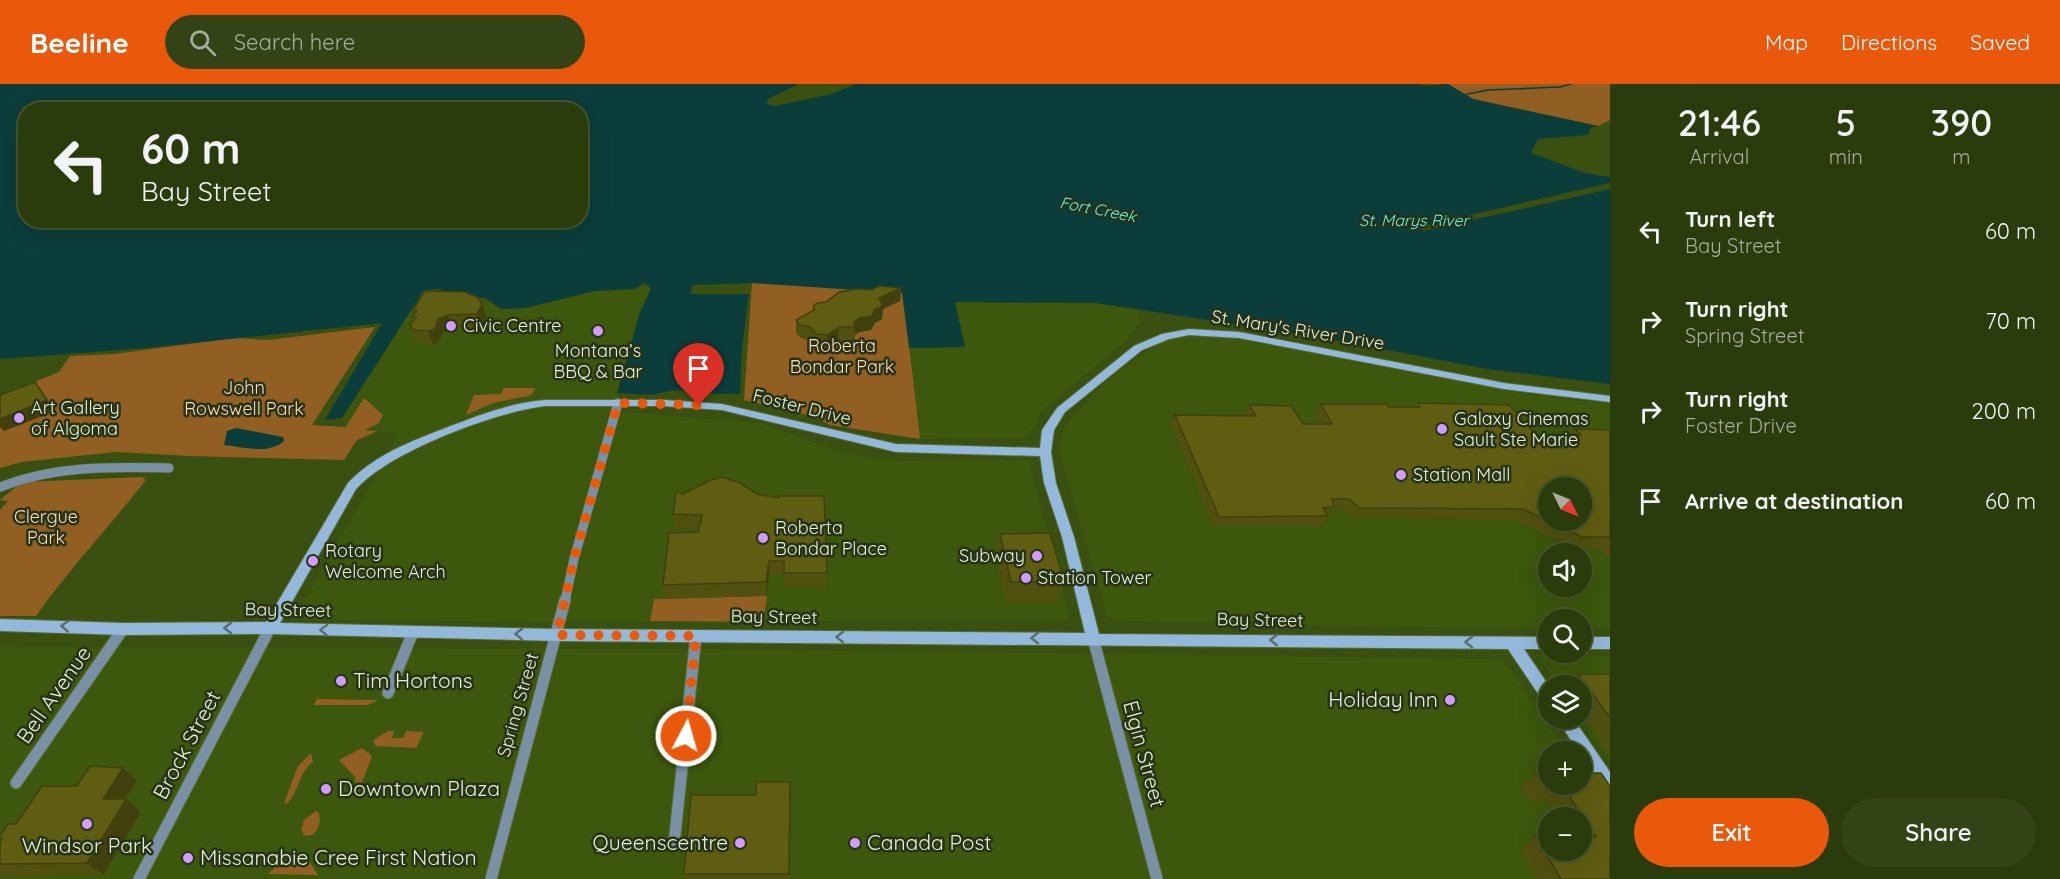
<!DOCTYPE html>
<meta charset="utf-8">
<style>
body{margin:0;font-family:Quicksand,sans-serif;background:#334315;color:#f1f3f6;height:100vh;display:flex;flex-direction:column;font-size:22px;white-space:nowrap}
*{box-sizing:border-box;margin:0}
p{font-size:20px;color:#a6ad9d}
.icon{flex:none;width:33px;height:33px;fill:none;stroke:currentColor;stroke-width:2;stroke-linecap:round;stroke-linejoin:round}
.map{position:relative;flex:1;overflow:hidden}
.details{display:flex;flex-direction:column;background:#2b3c0c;width:450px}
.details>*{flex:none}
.banner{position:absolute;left:18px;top:18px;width:570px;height:126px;border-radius:24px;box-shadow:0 6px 24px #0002,0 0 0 2px #47562d;background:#2b3c0c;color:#f1f3f6;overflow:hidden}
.needle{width:39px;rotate:133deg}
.fabs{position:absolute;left:1538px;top:393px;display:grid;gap:12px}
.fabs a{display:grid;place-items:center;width:54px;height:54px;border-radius:50%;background:#2b3c0c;box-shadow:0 6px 24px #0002,0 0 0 2px #47562d;font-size:30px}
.pin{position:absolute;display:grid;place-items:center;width:51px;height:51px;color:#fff;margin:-62px -26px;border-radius:50% 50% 50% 0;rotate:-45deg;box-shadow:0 0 6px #0007}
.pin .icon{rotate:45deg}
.me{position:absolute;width:66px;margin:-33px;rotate:6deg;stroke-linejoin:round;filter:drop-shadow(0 0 4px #0008)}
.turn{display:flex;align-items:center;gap:21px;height:126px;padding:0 24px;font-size:27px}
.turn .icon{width:78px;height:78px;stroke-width:2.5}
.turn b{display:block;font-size:42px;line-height:51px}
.eta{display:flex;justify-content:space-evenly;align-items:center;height:102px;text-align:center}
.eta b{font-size:36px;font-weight:600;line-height:42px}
.primary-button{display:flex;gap:12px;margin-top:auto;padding:12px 24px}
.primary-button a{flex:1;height:69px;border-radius:36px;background:#ea580c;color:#fff;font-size:24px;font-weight:600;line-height:69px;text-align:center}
.primary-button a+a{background:#334315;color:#f1f3f6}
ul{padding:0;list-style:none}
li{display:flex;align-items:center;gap:18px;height:90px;padding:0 24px}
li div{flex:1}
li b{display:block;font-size:22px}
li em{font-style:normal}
header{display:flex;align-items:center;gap:36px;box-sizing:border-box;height:84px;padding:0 30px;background:#ea580c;color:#fff}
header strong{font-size:28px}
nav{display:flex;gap:33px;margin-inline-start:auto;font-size:21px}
.search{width:420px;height:54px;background:#334315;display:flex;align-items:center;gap:15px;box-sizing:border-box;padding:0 21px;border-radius:33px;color:#a6ad9d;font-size:22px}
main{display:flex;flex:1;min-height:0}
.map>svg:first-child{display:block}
.built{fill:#3d570c;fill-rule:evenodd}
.green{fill:#915f22}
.water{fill:#0b3d3a;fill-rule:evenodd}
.pier{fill:#395010}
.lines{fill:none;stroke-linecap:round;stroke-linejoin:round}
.stream{stroke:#0b3d3a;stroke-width:1.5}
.street-far1-casing{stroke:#586d33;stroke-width:10}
.street-casing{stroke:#586d33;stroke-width:13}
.secondary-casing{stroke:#586d33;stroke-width:2}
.street-far1{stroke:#7990a5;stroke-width:9}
.street{stroke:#7990a5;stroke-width:11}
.secondary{fill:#94b8da;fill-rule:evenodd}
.wall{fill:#52500f}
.shaded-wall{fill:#42410d}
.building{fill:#5f5d12;stroke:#42410d;stroke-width:1.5;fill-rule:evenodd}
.oneway{stroke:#586e6f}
.route{stroke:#ea580c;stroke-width:10;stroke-dasharray:0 18}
.poi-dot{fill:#d09dfe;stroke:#273218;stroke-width:2}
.labels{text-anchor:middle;stroke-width:5;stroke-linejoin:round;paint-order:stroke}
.far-water-label{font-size:16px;font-style:italic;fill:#61f5e9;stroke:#273218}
.poi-label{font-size:18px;fill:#e3f2d1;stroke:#273218;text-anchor:start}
.street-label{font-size:18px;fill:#e3f2d1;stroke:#273218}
.park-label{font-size:18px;fill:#fedab5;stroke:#273218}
.near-poi-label{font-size:21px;fill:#e3f2d1;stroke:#273218;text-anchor:start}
.near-street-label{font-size:21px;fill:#e3f2d1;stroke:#273218}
</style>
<header>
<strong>Beeline</strong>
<div class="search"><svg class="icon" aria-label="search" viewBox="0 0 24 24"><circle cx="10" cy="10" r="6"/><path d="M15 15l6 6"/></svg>Search here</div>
<nav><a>Map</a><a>Directions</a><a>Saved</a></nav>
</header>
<main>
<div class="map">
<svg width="1610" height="795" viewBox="0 0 1610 795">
<rect width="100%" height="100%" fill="#395010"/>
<path class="built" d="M645 199 651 205 640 228 617 309 624 328 760 339 843 369 893 377 1029 376 1070 536 539 538 293 536 377 390 398 349 346 343 342 334 424 206 440 205 451 213 485 214 502 225 525 224 595 207 635 205Z
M955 218 1096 219 1139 226 1140 238 1125 258 1040 328 1034 343 1026 354 920 355 909 264 965 263Z
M1189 251 1234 254 1530 311 1610 320V544H1581V536H1548V544H1484L1116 537 1107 532 1058 363 1067 339 1108 295 1163 256ZM1548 404H1581V436H1548ZM1548 470H1581V502H1548Z
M0 563 712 565 1503 575 1566 667 1548 668V700H1581L1610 732V795H0ZM1548 734H1581V766H1548Z
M1536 570 1610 572V677L1580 635 1581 602 1558 601Z"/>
<path class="green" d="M1448 0H1610V36L1598 42 1472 15Z
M752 199 903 209 920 355 830 341 815 333 744 316Z
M375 243 312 341 346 343 364 314 383 331 379 339 365 346 378 347 357 356 344 376 189 372 116 368 22 378 0 384V312L59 288 70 272 114 270 234 254 268 256Z
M504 304H535L532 311 493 319 466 331 474 311 501 310Z
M142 393 146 396C110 442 70 484 36 532H0V426L8 417 0 416 22 398Z
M767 512 763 538 650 537 654 515Z
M317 615 376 616 377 617 368 621H314Z
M388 647H394L392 654H403L406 647 424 648 416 664 376 662 373 658 375 655Z
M362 664 371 671V675L357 712 355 693 339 676Z
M311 669 313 678C299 688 299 707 287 720L284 719 298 682Z
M316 727 319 729C321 738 319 745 312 751L305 752 301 745 305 735Z
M283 776C291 782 301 780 309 777L318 791 268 790Z"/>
<path class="water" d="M0 0H799L768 15 767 20 775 22 832 10 856 0H1418L1427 2 1448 0 1473 15 1598 42 1590 44 1588 51 1538 55 1531 69 1585 89 1610 93V300L1488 285 1313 252 1096 219 955 218 965 263 909 264 902 209 753 199 692 201 691 210H749L742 264 740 310H692C681 302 667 308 656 310 644 312 629 309 617 309L640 228 651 205 645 199 635 205 595 207 525 224 501 225 485 214 451 213 440 205 424 206 342 334 325 336 382 239 146 264 0 275ZM26 26H580V136H26Z
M236 344 283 353 284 357C268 371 244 363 224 361L227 347Z"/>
<path class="pier" d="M1610 99V105L1424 147 1417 143Z"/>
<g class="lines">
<path class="stream" d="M1463 11 1488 6 1560 3 1571 0"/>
<defs>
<path id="street-far1" d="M0 403C55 381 111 383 169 384
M565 517 574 475 618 319"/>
<path id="street" d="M1093 554 1157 795
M388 609 413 548
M16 699 123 545
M674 760 696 552
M139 795 270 544
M491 795 565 516"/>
<path id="secondary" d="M1189 245 1239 248 1504 299 1610 312V318L1504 305 1239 254 1189 251 1169 255 1142 266 1065 328 1054 346 1051 368 1056 399 1074 453 1099 550 1548 553V565H1524L1549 602 1548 619 1543 617 1508 565 557 557 270 550 123 551 0 547V535L123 539 266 538 348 399C374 371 412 357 448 343 480 331 510 319 545 316H664L722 320 896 360 1040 364 1042 346 1057 324 1134 262 1162 250ZM545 322H664L722 326 896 368 1040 372 1044 399 1062 453 1085 549 557 545 280 539 356 405C390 367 495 328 545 322Z
M1581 553H1610V565H1581Z
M1557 634H1573L1610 688V710L1604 707 1581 672V668H1578Z"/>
</defs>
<use href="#street-far1" class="street-far1-casing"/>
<use href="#street" class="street-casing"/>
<use href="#secondary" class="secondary-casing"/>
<use href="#street-far1" class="street-far1"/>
<use href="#street" class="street"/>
<use href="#secondary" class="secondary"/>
</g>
<path class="wall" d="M901 204 900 217 883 225 882 235 875 239 871 246 859 248 855 251V257H838L827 265 816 264 810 257 801 254 796 249V236L814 226 826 218 872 206Z
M482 220 486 233 481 243 453 244 443 248 439 258 433 261 419 260 415 255 410 241 414 236 412 233 414 230 413 226Z
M1418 319 1536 351 1551 357 1556 351H1570L1575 345 1610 346V476L1599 464 1572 463 1514 436 1354 434 1343 426H1332L1321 443H1214L1171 341 1175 331 1245 332 1249 321 1303 340H1320L1315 331 1321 320 1416 323Z
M676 408 827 489 826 503H784V491H769L767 512 666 515 663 501 698 448 699 445 675 444 673 430Z
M1000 450 1064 497 1057 518 1006 519 995 470Z
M1578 590H1610V670L1581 628V602H1566Z
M1536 690 1581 700 1610 795H1537L1520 766 1536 753 1581 766V734H1559L1548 717H1530L1521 702Z
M137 696 125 715 141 728 103 791 3 792 0 790V758L1 756 0 755V752L77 702Z
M790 711V795H685L684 790Z"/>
<path class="shaded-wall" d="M901 204 900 217 883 225 882 235 875 239 871 246 859 248 855 251 854 238 879 214Z
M482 220 486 233 481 243 477 230Z
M448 231 453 244 443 248 439 258 433 261 428 247 438 235Z
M839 243 838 257 827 265V251Z
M35 298 55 327 4 347 0 343V335Z
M769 477V491L767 512 766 498Z
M123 684 137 696 118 727 103 715Z
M126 715 141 728 103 791 87 779Z"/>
<path class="building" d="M879 202 901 204 879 214 883 222 875 225 872 232 859 234 854 238 855 243H839L827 251 816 250 810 243 800 241 796 236 814 226V221L818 219 826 218 839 208 856 205 872 206Z
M425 207 465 208 477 213 482 220 477 230 448 231 438 235 435 245 428 247 414 246 410 241 416 233H412L417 226H413Z
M35 298 47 316 0 335V311Z
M1418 319 1509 321 1536 351 1558 361 1556 351H1581L1575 345 1610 346V455L1609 453H1582L1523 425 1360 424 1349 415H1332L1334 423 1323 424 1328 432 1219 433 1175 331 1256 332 1249 321 1291 322 1303 340H1332L1321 320H1386L1389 323H1420ZM1548 404H1581V436H1548Z
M722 393 740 399 757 410 779 414V412H824L827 489H784V477H769L766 498 663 501 669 449 698 448 702 431 673 430 676 408 683 410 711 396Z
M1050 449 1064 497 1011 498 1000 450Z
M1578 590H1610V634Z
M90 682 123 684 103 715H126L87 779 0 780V758L2 755 0 754V752L8 740H16L42 702H77Z
M1581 689H1601L1610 702V795H1561L1536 753H1548V766H1581V753H1596L1564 704H1545L1536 690H1548V700H1581Z
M756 698H790L789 790H684L691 711H756Z"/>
<defs><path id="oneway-chevron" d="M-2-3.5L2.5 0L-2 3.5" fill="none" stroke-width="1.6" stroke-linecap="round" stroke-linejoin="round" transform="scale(1.5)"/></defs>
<g class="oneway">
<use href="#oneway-chevron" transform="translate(65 542) rotate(-177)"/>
<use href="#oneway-chevron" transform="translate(228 544) rotate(180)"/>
<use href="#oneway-chevron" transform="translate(324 546) rotate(-178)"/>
<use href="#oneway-chevron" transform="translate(519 550) rotate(-179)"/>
<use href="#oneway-chevron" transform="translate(840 553) rotate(-179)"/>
<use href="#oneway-chevron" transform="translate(1035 554) rotate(-180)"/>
<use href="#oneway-chevron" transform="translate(1274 556) rotate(-179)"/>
<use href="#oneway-chevron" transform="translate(1469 558) rotate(-179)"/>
</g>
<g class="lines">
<path class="route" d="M686 652 696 552 557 551 574 475 618 319 699 321"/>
</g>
<g class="poi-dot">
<circle cx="451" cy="242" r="6"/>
<circle cx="598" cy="247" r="6"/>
<circle cx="19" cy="334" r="6"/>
<circle cx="1442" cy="345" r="6"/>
<circle cx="1401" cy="391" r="6"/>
<circle cx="763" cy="454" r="6"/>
<circle cx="1037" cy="472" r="6"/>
<circle cx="313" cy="477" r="6"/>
<circle cx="1026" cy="494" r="6"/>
<circle cx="341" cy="597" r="6"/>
<circle cx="1450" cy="616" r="6"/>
<circle cx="326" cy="705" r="6"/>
<circle cx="87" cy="740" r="6"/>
<circle cx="740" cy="759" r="6"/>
<circle cx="855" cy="759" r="6"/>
<circle cx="188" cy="774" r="6"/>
</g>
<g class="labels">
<g class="far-water-label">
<text transform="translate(1098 125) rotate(11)" y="6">Fort Creek</text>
<text x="1414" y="142">St. Marys River</text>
</g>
<g class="poi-label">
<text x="463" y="248">Civic Centre</text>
<text x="598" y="273" text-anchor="middle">Montana’s<tspan x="598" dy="21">BBQ &amp; Bar</tspan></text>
<text x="31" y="330">Art Gallery<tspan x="31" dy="21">of Algoma</tspan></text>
<text x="1454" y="341">Galaxy Cinemas<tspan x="1454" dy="21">Sault Ste Marie</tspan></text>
<text x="1413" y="397">Station Mall</text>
<text x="775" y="450">Roberta<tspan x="775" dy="21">Bondar Place</tspan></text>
<text x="325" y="473">Rotary<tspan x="325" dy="21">Welcome Arch</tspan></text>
<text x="1025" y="478" text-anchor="end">Subway</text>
<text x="1038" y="500">Station Tower</text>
</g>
<g class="street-label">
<text transform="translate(1298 246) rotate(9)" y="6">St. Mary's River Drive</text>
<text transform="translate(802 323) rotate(14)" y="6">Foster Drive</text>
<text transform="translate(288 526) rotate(1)" y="6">Bay Street</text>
<text transform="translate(774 533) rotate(1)" y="6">Bay Street</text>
<text transform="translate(1260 536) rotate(1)" y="6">Bay Street</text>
<text transform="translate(518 621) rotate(-74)" y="6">Spring Street</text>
</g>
<g class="park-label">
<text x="842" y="268">Roberta<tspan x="842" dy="21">Bondar Park</tspan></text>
<text x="244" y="310">John<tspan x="244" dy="21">Rowswell Park</tspan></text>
<text x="46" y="439">Clergue<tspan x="46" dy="21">Park</tspan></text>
</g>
<g class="near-poi-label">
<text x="353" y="604">Tim Hortons</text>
<text x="1438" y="623" text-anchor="end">Holiday Inn</text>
<text x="338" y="712">Downtown Plaza</text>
<text x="728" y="766" text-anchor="end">Queenscentre</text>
<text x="867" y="766">Canada Post</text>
<text x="87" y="769" text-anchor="middle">Windsor Park</text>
<text x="200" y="781">Missanabie Cree First Nation</text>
</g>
<g class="near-street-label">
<text transform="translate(54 611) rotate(-55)" y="7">Bell Avenue</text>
<text transform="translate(187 661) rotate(-62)" y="7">Brock Street</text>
<text transform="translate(1144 670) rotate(75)" y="7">Elgin Street</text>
</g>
</g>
</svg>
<div class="fabs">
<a><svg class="needle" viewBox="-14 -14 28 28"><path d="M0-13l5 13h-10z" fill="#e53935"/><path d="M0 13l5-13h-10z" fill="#a6ad9d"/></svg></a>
<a><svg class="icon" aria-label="sound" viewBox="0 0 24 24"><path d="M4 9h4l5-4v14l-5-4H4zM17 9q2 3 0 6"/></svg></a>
<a><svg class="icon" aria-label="search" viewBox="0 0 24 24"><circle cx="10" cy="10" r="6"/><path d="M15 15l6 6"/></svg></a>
<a><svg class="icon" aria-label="layers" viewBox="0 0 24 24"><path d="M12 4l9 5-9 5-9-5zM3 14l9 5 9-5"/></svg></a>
<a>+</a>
<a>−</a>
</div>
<div class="pin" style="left:699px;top:321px;background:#d93025"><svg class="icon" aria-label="arrive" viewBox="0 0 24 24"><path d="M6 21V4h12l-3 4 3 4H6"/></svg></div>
<svg class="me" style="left:686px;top:652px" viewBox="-20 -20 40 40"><circle r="17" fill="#ea580c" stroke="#fff" stroke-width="3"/><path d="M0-11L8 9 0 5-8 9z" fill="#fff"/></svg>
<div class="banner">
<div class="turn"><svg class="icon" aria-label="left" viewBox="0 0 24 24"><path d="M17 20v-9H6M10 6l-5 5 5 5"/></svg><div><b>60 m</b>Bay Street</div></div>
</div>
</div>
<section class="details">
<div class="eta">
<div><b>21:46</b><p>Arrival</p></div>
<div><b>5</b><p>min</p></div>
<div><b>390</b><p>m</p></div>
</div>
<ul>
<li><svg class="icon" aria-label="left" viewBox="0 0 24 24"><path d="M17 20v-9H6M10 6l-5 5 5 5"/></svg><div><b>Turn left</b><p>Bay Street</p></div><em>60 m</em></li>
<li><svg class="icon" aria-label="right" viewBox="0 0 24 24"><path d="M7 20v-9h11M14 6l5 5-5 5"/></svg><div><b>Turn right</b><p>Spring Street</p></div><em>70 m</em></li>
<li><svg class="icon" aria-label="right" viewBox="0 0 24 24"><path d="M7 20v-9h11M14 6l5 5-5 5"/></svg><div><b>Turn right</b><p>Foster Drive</p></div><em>200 m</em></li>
<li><svg class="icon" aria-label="arrive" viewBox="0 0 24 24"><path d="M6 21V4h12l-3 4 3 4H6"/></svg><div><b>Arrive at destination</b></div><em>60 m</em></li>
</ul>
<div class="primary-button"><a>Exit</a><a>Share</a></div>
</section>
</main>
